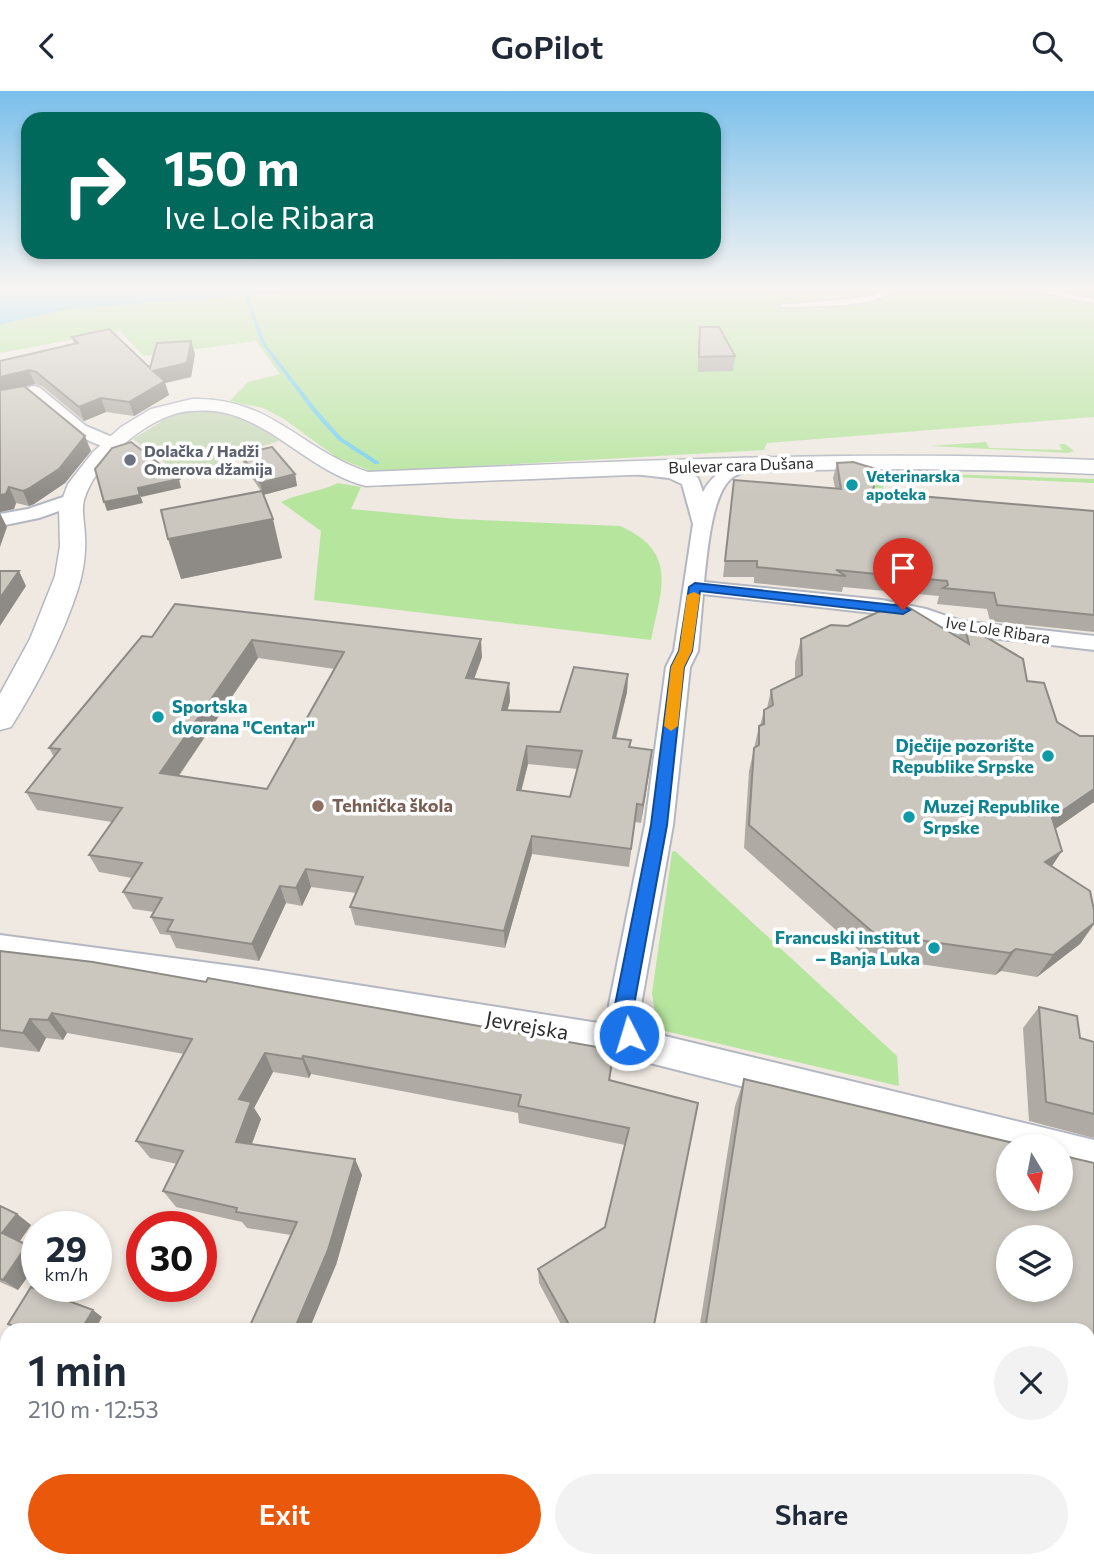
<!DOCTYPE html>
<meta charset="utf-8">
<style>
body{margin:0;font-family:Commissioner,sans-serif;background:#f2f2f3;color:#1f2937;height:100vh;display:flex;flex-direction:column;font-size:26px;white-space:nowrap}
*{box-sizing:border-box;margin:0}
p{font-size:23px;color:#747a83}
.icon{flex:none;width:38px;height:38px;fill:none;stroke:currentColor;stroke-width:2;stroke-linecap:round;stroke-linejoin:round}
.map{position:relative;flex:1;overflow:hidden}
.drawer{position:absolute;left:0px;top:1232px;width:1096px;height:245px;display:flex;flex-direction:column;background:#fff;border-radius:21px 21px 0 0;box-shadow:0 4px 10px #0003}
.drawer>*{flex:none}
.guide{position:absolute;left:21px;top:21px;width:700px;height:147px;border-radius:21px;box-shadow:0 4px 10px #0003;background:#00695c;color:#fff;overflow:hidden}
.needle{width:46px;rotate:170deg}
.buttons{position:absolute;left:996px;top:1043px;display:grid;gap:14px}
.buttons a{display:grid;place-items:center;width:77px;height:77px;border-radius:50%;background:#fff;box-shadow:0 4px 10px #0003;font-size:35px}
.speed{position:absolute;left:21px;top:1120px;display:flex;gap:14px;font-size:35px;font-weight:700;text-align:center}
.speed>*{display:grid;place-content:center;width:91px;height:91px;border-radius:50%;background:#fff;box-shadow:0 4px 10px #0003;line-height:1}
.speed small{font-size:18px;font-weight:400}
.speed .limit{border:10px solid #d22;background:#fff;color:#111}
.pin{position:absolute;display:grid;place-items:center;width:60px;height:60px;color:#fff;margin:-72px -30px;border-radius:50% 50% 50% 0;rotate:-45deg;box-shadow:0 0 7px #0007}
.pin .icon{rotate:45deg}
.me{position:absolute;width:77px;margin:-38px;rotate:355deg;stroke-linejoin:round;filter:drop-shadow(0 0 5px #0008)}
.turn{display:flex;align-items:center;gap:24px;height:147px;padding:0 28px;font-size:32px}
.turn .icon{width:91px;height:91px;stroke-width:2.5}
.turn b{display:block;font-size:49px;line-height:60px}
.round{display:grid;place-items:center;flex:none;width:74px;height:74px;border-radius:37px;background:#f2f2f3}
.overview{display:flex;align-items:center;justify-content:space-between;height:119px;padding:0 28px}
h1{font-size:42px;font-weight:600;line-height:52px}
.button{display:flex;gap:14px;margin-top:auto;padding:14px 28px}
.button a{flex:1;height:80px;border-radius:42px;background:#ea580c;color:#fff;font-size:28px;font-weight:600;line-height:80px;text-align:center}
.button a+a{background:#f2f2f3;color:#1f2937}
header{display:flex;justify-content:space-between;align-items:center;height:91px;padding:0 28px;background:#fff;font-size:32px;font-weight:600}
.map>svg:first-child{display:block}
.green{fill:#b6e59e}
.cemetery{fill:#c8d9b8}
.water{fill:#75cff0}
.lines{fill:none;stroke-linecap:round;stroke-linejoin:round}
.stream{fill:#75cff0;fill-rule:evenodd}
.service-casing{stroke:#b4b7c1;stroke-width:4}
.minor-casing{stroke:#b4b7c1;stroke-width:4}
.tertiary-casing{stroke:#b4b7c1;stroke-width:3}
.service{fill:#fff;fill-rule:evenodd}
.minor{fill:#fff;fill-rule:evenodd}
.tertiary{fill:#fff;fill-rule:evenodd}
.wall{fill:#afaba4;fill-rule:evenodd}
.shaded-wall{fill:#8e8b86}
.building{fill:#cbc7bf;stroke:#8e8b86;stroke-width:2;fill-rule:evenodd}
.route{fill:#1a73e8;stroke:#114b97;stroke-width:2}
.slow{fill:#f59e0b}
.worship-dot{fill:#6b7280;stroke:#fff;stroke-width:2.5}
.culture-dot{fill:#0f9aa8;stroke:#fff;stroke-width:2.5}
.education-dot{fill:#8d6e63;stroke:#fff;stroke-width:2.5}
.labels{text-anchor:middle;stroke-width:7;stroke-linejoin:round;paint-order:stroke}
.far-worship-label{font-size:16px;font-weight:bold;fill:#5b616d;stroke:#fff;text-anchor:start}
.far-street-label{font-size:16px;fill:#2e2e2e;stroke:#fff}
.far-culture-label{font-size:16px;font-weight:bold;fill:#0d838f;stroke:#fff;text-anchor:start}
.culture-label{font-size:18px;font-weight:bold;fill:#0d838f;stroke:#fff;text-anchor:start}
.education-label{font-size:18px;font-weight:bold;fill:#785e54;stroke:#fff;text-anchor:start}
.near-street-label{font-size:21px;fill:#2e2e2e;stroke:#fff}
</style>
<header><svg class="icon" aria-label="back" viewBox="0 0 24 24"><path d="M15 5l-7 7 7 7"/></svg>GoPilot<svg class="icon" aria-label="search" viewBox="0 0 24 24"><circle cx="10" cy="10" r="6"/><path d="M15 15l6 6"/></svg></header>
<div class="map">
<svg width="1094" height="1477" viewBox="0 0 1094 1477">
<rect width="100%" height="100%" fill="#efe9e1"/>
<path class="green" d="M366 196H1094V326L767 352 764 359 373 381 336 366 284 328 263 317 230 310 248 291 280 283 256 250 144 265 120 240 0 262V234L68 218Z
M986 351 989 357 1062 359 1059 353H1065L1074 360 1068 362 930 355Z
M851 380 1094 388V392L882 383 885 414Z
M338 392 361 396 351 418 457 428 620 435C679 461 661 498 651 549L314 509 321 440 281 411C299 402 320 401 338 392Z
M675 760 897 965 899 995 665 940 657 935 652 902 672 761Z"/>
<path class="cemetery" d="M202 319C232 322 255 333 279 350L236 363 234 373 183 385 133 348 175 322Z"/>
<path class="water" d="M12 196H366L68 218 0 234V199Z"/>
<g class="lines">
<path class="stream" d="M239 196H243L249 206 265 252 317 319 342 347 379 371V373H375L338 349 313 321 261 252 245 206Z"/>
<defs>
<path id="service" d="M892 196H900C873 219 816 214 782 216L779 214 861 207 875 204Z
M1017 196H1033L1094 208V212Z"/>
<path id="minor" d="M34 295 40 297 86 335 119 349 122 353 113 358C79 350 55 329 31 306L0 313V303Z
M769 366 778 371 775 375C761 378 746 378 733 386 711 401 707 466 704 491L882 509 926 518 961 530 1094 545V559L958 543 882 523 703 503 698 560 690 576 673 734 641 914 645 938 648 941 1094 1049V1085L1060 1077V1055H1008V1063L638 969 255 906 0 870V844L255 878 611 934 609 914 645 734 666 576 674 560 693 433 682 393 669 387 634 383 631 379C643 366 684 378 698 387L703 401C717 374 741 371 769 366Z
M72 403 81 409 79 413 39 427 0 435V423L28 418Z"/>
<path id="tertiary" d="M192 308C270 305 302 360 368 381 610 371 852 358 1094 369V383C851 371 609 385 366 395 311 381 273 331 221 321 208 319 191 319 178 322 141 332 95 372 84 409 81 421 85 434 85 446 86 464 83 482 78 498 62 547 38 593 11 636L0 639V603L30 548 55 485 60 455 59 417 68 393 93 361 121 336 151 318Z"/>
</defs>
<use href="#service" class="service-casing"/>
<use href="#minor" class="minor-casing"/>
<use href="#tertiary" class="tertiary-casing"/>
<use href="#service" class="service"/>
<use href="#minor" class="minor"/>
<use href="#tertiary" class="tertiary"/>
</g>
<path class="wall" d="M700 236 735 265 733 280 698 281V251Z
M72 246 150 277 191 250 195 263 191 286 165 292 169 304 134 325 106 321 84 330 42 295 35 293 25 295 91 360 65 392 34 413 29 415 16 412 14 418 0 421V270L74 253Z
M241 363 295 383 297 395 263 404 282 467 181 488 261 400 244 375Z
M837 372 873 401 1094 420V541L990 530 987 518 937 513 939 505 843 496 842 501 754 492V486H723L734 389 835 397 833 387Z
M175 513 482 566 474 588 509 592 510 610 507 620 560 621 628 583 627 601 616 648 631 649 630 656 652 659 641 732 635 731 629 776 532 763 505 857 355 834 350 816 356 802 311 796 302 815 286 812 259 870 176 857 170 844 160 843 151 826 154 821 133 818 123 801 132 787 99 781 89 764 112 731 37 719 26 701 54 666 49 657 152 546ZM258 567 335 578 267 698 179 685ZM528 673 577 678 570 706 521 699Z
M964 533 1027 590 1057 631 1094 711 1055 738 1052 775 1094 819V834L1080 853 1037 886 1001 880 995 884 865 865 744 757 749 680 759 635H760L764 619 767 617 771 599 795 587V571L801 548 958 546Z
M0 860 614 959 610 989 698 1012 653 1239H564L539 1192 538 1178 605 1136 625 1054 519 1032 518 1022 311 983 309 987 273 981 254 1017 261 1028 252 1053 362 1084 336 1174 291 1144 247 1137 242 1131 176 1116 163 1100 177 1073 150 1067 136 1050 184 963 67 942 63 949 46 947 39 961 0 956Z
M1039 916 1080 947 1094 951V1047L1029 1030 1023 937Z
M744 988 1094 1072V1374L1088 1372V1239H699L735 1015Z
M0 1115 17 1123 31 1134 19 1151 27 1154 37 1162V1173L18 1199 0 1191Z
M771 1470H1088L1094 1477H790Z"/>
<path class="shaded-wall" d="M191 250 195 263 191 286 165 292 169 304 134 325 129 311 153 280Z
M29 279 35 293 0 301V286Z
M101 307 106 321 84 330 79 316Z
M85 345 91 360 65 392 34 413 29 415 23 400Z
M295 383 297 395 263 404 260 392Z
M179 388 181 397 141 406 138 397Z
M9 396 16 412 14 418 0 421V404Z
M140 404 143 412 107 420 104 411Z
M0 422 7 436 0 456Z
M273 428 282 467 181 488 168 448Z
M19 480 26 495 0 535V507Z
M481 548 482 566 468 605 466 587Z
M252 549 258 567 168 700 160 682Z
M628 583 627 601 611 666 613 647Z
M509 592 510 610 502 638V619Z
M527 655 528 673 517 717V699Z
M652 659 650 677 641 732 643 714Z
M1094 698V711L1038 750 1052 727Z
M532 745V763L505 857 504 840Z
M1062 760 1047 783 1045 771Z
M306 778 311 796 302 815 296 797Z
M280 795 286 812 259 870 252 853Z
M1094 832 1080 853 1037 886 1053 864Z
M1016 858 1001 880 995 884 1010 862Z
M52 922 67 942 63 949 48 929Z
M30 928 46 947 39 961 23 942Z
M265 962 273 981 254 1017 261 1028 246 1068 236 1051 239 1008Z
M303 965 311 983 309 987 302 968Z
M355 1068 362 1084 336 1174 309 1239H294Z
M17 1123 31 1134 17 1154 2 1142Z
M27 1154 37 1162V1173L18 1199 3 1189Z
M93 1219 102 1226 95 1239H81Z
M70 1470H107L103 1477 90 1474 89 1477H67Z
M195 1470H212L209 1477H192Z"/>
<path class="building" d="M700 236H719L735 265 699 266Z
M109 238 150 277 157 252 191 250 187 272 153 280 165 290 129 311 101 307 79 316 36 281 29 279 0 286V270L78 252 72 246Z
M24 295 85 345 59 378 28 398 23 400 9 396 6 403 0 404V299Z
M131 351 179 388 138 397 140 404 104 411 95 378 112 357Z
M272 356 295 383 260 392 241 363Z
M853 371 876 378 873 401 1094 420V524L997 514 994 502 943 497 948 494 947 490 836 479 846 485 757 476V470H725L734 389 841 398 837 372Z
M262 400 273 428 168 448 161 419Z
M0 480H19L0 507Z
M900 511 969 553 964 533 1023 568 1027 590 1044 592 1057 631 1080 645H1094V698L1052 727 1062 760 1045 771 1090 800 1094 819V832L1053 864 1016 858 1010 862 875 843 749 734 754 657 759 654V635L764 633V619L773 614 771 599 802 584 801 548 831 534 848 535Z
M175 513 481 548 466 587 509 592 502 619 560 621 574 576 628 583 613 647 631 649 629 656 652 659 643 714 637 713 631 758 532 745 504 840 350 816 363 786 306 778 296 797 280 795 252 853 167 840 173 829 151 826 162 807 123 801 142 772 89 764 122 717 26 701 60 658 49 657 142 545 152 546ZM252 549 344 561 267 698 160 682ZM527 655 582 660 570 706 517 699Z
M0 860 93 871 206 891 208 887 614 959 609 989 698 1012 653 1239H572L538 1178 605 1136 629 1037 518 1015 521 1004 303 965 302 968 265 962 239 1008 251 1011 236 1051 355 1068 328 1159 294 1239H248L297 1131 236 1121 237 1117 163 1100 183 1060 136 1050 192 948 52 922 48 929 30 928 23 942 0 939Z
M1039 916 1077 925 1080 947 1094 951V1023L1046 1011Z
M744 988 1026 1055H1008V1108H1060V1064L1094 1072V1352L1088 1350V1239H705ZM1008 1146H1060V1199H1008Z
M0 1115 17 1123 2 1142 27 1154 3 1189 0 1188Z
M31 1196 93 1219 81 1239H23L8 1233Z
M7 1439V1470H70L67 1477H0V1451Z
M1088 1461 1094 1462V1477H822L803 1470H1088Z
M142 1470H195L192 1477H138Z"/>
<linearGradient id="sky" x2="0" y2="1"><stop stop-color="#7abfeb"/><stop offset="0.49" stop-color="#f8f5f2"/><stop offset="1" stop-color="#f8f5f2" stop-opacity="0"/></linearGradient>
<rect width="1094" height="403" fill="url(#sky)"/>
<path class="route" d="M695 492 903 515 910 519 903 523 700 500 692 560 684 576 667 734 634 914 638 944 635 950 629 953 622 950 615 914 651 734 671 576 679 560 689 496Z"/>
<path class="slow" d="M694 501 700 504 692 560 684 576 678 635 671 640 664 635 671 576 679 560 687 504Z"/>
<circle class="worship-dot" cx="130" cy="369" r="7"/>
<g class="culture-dot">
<circle cx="852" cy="394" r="7"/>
<circle cx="158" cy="626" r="7"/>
<circle cx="1048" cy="665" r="7"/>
<circle cx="909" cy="726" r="7"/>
<circle cx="934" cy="857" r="7"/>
</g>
<circle class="education-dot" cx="318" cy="715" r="7"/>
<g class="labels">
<g class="far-worship-label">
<text x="144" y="366">Dolačka / Hadži<tspan x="144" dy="18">Omerova džamija</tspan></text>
</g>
<g class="far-street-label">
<text transform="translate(741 374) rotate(-2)" y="6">Bulevar cara Dušana</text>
<text transform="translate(998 539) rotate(9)" y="6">Ive Lole Ribara</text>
</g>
<g class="far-culture-label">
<text x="866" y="391">Veterinarska<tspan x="866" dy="18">apoteka</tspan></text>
</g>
<g class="culture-label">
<text x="172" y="622">Sportska<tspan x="172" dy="21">dvorana "Centar"</tspan></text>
<text x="1034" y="661" text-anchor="end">Dječije pozorište<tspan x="1034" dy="21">Republike Srpske</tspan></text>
<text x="923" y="722">Muzej Republike<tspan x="923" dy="21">Srpske</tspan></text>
<text x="920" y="853" text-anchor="end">Francuski institut<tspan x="920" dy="21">– Banja Luka</tspan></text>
</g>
<g class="education-label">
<text x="332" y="721">Tehnička škola</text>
</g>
<g class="near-street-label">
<text transform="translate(527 935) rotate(10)" y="7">Jevrejska</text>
</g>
</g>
</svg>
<div class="buttons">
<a><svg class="needle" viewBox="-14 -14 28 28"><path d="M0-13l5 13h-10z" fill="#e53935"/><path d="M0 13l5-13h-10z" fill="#747a83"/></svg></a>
<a><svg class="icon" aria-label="layers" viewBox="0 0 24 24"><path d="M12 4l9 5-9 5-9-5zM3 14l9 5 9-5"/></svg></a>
</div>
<div class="speed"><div>29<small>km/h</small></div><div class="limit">30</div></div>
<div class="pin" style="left:903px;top:519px;background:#d93025"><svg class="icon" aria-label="arrive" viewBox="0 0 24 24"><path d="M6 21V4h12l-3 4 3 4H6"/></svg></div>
<svg class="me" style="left:629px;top:944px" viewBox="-20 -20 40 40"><circle r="17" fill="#1a73e8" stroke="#fff" stroke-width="3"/><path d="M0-11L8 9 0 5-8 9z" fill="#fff"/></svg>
<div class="guide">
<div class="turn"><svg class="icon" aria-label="right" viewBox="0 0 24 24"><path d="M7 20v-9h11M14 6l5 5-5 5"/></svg><div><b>150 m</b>Ive Lole Ribara</div></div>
</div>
<section class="drawer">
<div class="overview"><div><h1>1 min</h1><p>210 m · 12:53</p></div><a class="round"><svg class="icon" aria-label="close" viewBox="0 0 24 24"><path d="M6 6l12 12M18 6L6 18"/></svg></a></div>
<div class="button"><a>Exit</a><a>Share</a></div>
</section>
</div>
